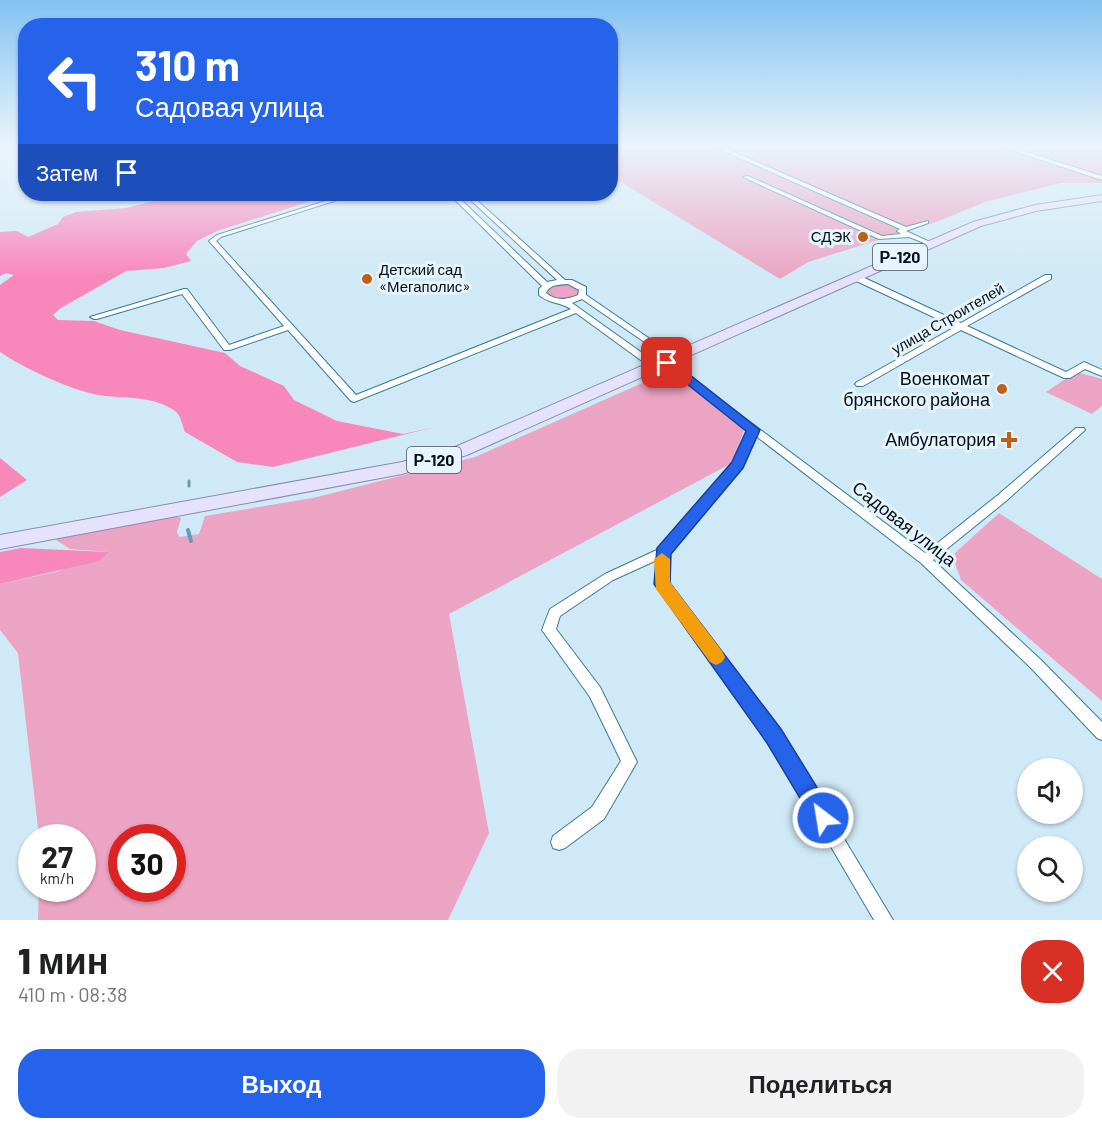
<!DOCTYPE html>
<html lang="ru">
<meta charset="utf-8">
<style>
body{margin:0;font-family:Barlow,sans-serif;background:#f2f2f2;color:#202124;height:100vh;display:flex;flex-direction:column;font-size:22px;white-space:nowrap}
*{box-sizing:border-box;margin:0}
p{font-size:20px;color:#757577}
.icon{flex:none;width:33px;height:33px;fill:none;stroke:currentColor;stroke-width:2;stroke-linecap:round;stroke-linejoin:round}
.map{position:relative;height:920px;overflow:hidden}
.side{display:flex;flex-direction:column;background:#fff;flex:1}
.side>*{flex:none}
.banner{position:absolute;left:18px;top:18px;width:600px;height:183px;border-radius:24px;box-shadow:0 2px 4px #0004;background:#2563eb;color:#fff;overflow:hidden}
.buttons{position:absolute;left:1017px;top:758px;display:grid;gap:12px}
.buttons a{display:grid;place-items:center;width:66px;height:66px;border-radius:50%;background:#fff;box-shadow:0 2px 4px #0004;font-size:30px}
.speed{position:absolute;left:18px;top:824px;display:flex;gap:12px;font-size:30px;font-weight:700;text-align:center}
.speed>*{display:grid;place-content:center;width:78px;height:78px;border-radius:50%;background:#fff;box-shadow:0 2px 4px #0004;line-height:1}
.speed small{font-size:15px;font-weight:400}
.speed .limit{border:9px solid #d22;background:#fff;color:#111}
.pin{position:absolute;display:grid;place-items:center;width:51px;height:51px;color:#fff;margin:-26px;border-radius:12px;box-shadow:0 3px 9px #0006}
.me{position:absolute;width:66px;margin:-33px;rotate:329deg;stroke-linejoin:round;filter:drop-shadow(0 0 4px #0008)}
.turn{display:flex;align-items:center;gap:21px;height:126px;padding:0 18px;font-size:27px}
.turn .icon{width:78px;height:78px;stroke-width:2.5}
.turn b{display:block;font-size:42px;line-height:51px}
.then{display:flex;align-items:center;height:57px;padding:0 18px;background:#0003;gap:12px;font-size:22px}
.round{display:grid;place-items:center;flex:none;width:63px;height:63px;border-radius:24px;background:#f2f2f2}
.headline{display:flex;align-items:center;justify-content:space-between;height:102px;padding:0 18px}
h1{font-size:36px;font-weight:800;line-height:45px}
.cta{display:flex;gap:12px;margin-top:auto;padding:12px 18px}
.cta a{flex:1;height:69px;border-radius:24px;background:#2563eb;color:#fff;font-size:24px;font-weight:800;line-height:69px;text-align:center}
.cta a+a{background:#f2f2f2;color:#202124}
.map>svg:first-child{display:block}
.green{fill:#eba4c3;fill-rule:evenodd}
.forest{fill:#f887bc}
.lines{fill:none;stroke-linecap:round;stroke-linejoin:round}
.stream-far1{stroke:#649cba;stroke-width:3}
.stream{stroke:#649cba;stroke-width:4}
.minor-casing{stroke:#3a7a98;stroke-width:2}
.primary-casing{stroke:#8a8cad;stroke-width:2}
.minor{fill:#fff;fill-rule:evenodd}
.primary{fill:#e5e2fd;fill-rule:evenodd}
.route{fill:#2563eb;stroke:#184099;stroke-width:1.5}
.slow{fill:#f59e0b}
.poi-dot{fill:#bf6018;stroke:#e7f4fb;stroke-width:2}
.labels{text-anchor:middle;stroke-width:6;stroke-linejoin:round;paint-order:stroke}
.far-poi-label{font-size:15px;fill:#00101b;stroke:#e7f4fb;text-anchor:end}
.far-street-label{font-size:15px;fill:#00101b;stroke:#e7f4fb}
.shield{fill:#e7f4fb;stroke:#45545e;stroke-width:1.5}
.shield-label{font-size:16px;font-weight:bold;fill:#00101b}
.poi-label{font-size:18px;fill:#00101b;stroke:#e7f4fb;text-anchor:end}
.street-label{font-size:18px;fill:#00101b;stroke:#e7f4fb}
</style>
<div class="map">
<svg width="1102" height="920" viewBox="0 0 1102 920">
<rect width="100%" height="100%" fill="#d0e9f6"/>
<path class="green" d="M610 148H1102V183H1061L985 202 939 221 808 262 780 279 611 176Z
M560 283 578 288V294L566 299 548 295V287Z
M1076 372 1102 379V406L1092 414 1046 392Z
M665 373C689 380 728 411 744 430L732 463 449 614 489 833 448 920H38L39 888H82V837H39L18 653 0 630V584L56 572 109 552 70 549 56 540 61 536 175 516 181 518 177 532 179 537 199 534 205 516 313 498 475 457ZM122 837H172V888H122Z
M999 513 1102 579V701L961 580 953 558 955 553Z"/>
<path class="forest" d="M182 194H333L217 231 197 241 186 254 191 261 164 268 126 271 61 308 53 315 58 320 94 321 120 330 225 353 240 366 284 386 294 400 337 421 403 434 435 427 273 467 237 462 185 432C182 425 181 415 175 411 153 395 124 399 98 395 71 390 23 368 0 352V285L14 275 6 273 0 276V232L17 231 28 237 58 224 63 217 76 212 126 208Z
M0 458 27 480 0 497Z
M21 548 109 552 99 561 0 584V552Z"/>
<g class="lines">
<path class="stream-far1" d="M189 481V486"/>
<path class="stream" d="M188 530 191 541"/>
<defs>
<path id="minor" d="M717 148H725L906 227 928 221V223L906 231 932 243 927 244 909 237 879 239 743 177 748 176 882 236 901 234 897 231 900 229Z
M1005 148H1014L1102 176V180Z
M348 194H356L221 237 216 241 356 395 571 309C561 302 549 304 539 295V289L542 286 449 194H455L547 282 557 280 464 194H470L565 280H572L586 287V295L679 359 675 362 672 361 582 299 572 303 659 365 660 367 659 369H653L576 313 354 402 351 401 288 330 230 350H224L182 294 97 319H94L90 317 184 289H187L229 345 284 326 209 241 217 235ZM568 284 579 290 578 295C567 300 556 301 546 293 550 284 559 285 568 284Z
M852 275H858L961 323 1045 275H1051V279L967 326 1066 372 1084 362 1102 370V376L1085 369 1070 378H1064L961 330 863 386H857L855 384 857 382 955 327 852 279Z
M667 360 925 553 998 495 1076 428H1084L1085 430 1006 501 933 560 1041 660 1102 722V740L1097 738 1031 668 921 563 756 436 742 467 669 553 668 583 779 731 893 920H874L769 741 658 588 656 584 657 560 613 580 560 616 556 629 600 687 637 762 604 819 565 848 559 850 553 848 551 842 553 836 592 807 621 761 590 697 542 630 550 609 605 574 659 549 733 462 749 430 664 365V361Z"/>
<path id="primary" d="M1102 195V201L1036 211 981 226 467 455 402 474 0 549V535L402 462 455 447 973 222 1035 205Z"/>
</defs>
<use href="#minor" class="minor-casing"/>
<use href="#primary" class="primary-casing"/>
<use href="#minor" class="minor"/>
<use href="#primary" class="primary"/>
</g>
<linearGradient id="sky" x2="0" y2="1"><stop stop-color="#84c2f1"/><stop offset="0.53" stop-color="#eaf5fb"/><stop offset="1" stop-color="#eaf5fb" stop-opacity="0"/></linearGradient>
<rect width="1102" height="277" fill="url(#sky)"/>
<path class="route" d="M663 360H671L760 430 743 468 671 554 670 583 781 729 831 810 834 818 831 825 823 828 816 825 767 743 654 584 657 548 732 462 746 431 663 365Z"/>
<path class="slow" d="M662 553 670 559V582L722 651 725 657 722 662 716 665 710 662 656 589 654 559Z"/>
<g class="poi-dot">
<circle cx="863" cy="237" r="6"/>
<circle cx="367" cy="279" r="6"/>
<circle cx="1002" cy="389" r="6"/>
<path d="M1006 431h6v6h6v6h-6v6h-6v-6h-6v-6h6z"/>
</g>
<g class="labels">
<g class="far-poi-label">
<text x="851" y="242">СДЭК</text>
<text x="379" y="275" text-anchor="start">Детский сад<tspan x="379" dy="17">«Мегаполис»</tspan></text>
</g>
<g class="far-street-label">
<text transform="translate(948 319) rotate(-30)" y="5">улица Строителей</text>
</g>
<g class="shield">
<rect x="873" y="244" width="54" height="26" rx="4.5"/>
<rect x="407" y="447" width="54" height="26" rx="4.5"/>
</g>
<g class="shield-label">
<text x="900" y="263">Р-120</text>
<text x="434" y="466">Р-120</text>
</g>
<g class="poi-label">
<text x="990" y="385">Военкомат<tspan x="990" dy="21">брянского района</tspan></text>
<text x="996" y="446">Амбулатория</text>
</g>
<g class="street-label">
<text transform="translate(904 524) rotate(38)" y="6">Садовая улица</text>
</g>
</g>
</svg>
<div class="buttons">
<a><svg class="icon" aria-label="sound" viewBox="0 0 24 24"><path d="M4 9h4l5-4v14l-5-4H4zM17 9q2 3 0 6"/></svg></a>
<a><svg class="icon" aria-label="search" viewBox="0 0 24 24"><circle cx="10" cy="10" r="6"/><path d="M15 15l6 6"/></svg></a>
</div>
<div class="speed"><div>27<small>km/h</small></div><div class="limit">30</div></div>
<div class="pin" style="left:667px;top:363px;background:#d93025"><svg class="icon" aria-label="arrive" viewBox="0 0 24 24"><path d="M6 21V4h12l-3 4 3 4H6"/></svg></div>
<svg class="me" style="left:823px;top:818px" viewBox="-20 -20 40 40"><circle r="17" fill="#2563eb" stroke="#fff" stroke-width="3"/><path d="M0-11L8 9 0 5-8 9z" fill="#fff"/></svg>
<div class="banner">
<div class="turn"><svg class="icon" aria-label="left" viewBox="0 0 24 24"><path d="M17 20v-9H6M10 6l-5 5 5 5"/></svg><div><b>310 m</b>Садовая улица</div></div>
<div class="then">Затем<svg class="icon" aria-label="arrive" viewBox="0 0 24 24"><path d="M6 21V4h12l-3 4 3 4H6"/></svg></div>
</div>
</div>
<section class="side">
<div class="headline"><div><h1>1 мин</h1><p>410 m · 08:38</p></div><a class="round" style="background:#d93025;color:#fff"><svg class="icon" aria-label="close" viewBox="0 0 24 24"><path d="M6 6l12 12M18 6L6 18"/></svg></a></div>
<div class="cta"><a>Выход</a><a>Поделиться</a></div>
</section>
